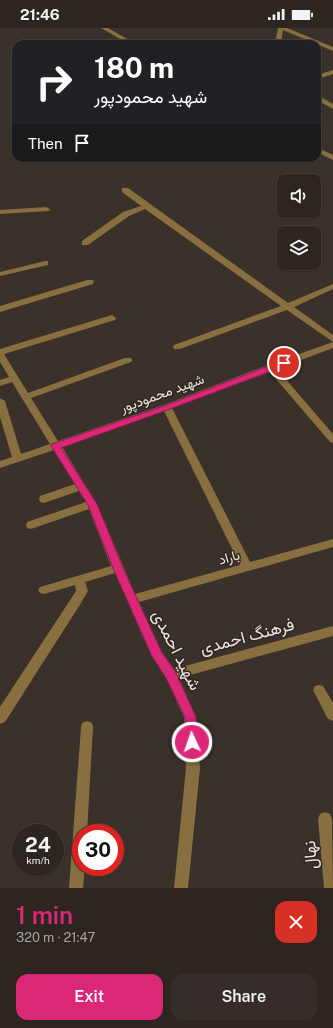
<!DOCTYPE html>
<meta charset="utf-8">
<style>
body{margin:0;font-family:"Public Sans",Vazirmatn,sans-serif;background:#342d29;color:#f1f3f6;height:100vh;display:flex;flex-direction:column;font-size:15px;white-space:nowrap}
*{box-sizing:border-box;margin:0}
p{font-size:13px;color:#a6a5a5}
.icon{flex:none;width:22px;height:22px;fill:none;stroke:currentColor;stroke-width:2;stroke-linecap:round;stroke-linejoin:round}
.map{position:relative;height:860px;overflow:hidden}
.sheet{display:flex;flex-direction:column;background:#2c2520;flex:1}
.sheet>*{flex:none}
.guide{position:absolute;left:12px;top:12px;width:309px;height:122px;border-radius:12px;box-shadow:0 1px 3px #0004,0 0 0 1px #48423e;background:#202124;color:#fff;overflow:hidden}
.controls{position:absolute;left:277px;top:146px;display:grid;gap:8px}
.controls a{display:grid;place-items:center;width:44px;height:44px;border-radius:8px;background:#2c2520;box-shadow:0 1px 3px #0004,0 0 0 1px #48423e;font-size:20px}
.speed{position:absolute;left:12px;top:796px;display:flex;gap:8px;font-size:20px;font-weight:700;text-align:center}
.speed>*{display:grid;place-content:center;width:52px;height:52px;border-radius:50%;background:#2c2520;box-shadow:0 1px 3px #0004,0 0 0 1px #48423e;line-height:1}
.speed small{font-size:10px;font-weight:400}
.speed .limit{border:6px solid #d22;background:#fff;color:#111}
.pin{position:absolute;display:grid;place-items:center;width:34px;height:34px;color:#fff;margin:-17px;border:2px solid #fff;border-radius:50%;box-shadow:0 1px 4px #0007}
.me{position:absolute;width:44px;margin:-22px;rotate:357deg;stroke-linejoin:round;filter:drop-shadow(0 0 3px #0008)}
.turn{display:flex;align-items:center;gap:14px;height:84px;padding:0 16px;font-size:18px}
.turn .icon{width:52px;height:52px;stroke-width:2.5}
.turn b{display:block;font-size:28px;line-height:34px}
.then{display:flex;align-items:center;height:38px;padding:0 16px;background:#0003;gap:8px;font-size:15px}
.round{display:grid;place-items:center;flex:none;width:42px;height:42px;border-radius:12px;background:#342d29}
.overview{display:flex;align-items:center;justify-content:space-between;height:68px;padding:0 16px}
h1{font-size:24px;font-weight:600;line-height:30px;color:#db2777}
.cta{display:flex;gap:8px;margin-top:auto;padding:8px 16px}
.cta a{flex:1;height:46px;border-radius:12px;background:#db2777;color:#fff;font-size:16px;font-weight:600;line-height:46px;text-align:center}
.cta a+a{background:#342d29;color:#f1f3f6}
.status{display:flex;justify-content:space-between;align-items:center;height:28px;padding:0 20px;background:#2c2520;direction:ltr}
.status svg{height:11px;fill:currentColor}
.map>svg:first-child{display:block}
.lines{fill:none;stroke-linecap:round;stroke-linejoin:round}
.minor{fill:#876f3f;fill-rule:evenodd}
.route{fill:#db2777;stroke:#8e194d}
.labels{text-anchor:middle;stroke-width:3;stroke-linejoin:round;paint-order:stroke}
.street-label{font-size:14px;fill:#ebe5e1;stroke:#312721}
.near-street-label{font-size:17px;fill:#ebe5e1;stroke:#312721}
</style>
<div class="status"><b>21:46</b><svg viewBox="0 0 49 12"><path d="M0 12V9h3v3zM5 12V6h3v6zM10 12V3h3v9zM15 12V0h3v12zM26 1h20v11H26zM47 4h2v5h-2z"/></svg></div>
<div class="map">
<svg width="333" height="860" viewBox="0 0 333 860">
<rect width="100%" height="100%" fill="#3b312b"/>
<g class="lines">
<path class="minor" d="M101 0H108L136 16H129Z
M278 0H287L333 19V23L283 2 281 16H275Z
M333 42V46L317 51V47Z
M317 67 333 76V81L317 72Z
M317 119 333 127V132L317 124Z
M122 160H128L288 275 333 256V261L294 279 333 307V314L287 282 180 321H174L173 319 174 317 281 278 145 181 129 188 88 217H82V213L123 184 141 178 122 164Z
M46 179 50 181 49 183 0 186V182Z
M45 233H48V237L0 248V244Z
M87 252H93L94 254 93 256 0 284V278Z
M112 287 116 290 115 292 4 326 28 365 125 330H131L132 332 131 334 31 370 58 413 164 377 268 337 333 314V320L277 341 333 406V415L330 414 270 344 172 380 250 534 333 511V519L139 574 162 624 174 641 333 598V608L179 650 196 689 200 740 188 860H174L186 740 184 689 166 650 151 627 115 545 85 554 88 563 81 575 5 694 0 696V679L76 563 75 557 44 566 40 565 38 562 40 559 111 538 89 481 31 501 27 500 26 497 27 494 86 474 79 463 44 475 40 474 39 471 40 468 75 456 54 422 0 440V433L12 429 0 389V370L5 373 21 426 50 416 12 354 0 358V352L9 349 0 334V321ZM164 383 240 537 135 566 97 476 62 419Z
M319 657 323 658 333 675V693L328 691 313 662 315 658Z
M87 693 92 695 93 699 87 805H81V839H85L83 860H69L81 699 82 695Z
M325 784 330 786 332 791 333 860H324L318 791 320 786Z"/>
</g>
<path class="route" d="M284 332 288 335 287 337 170 381 61 420 97 476 123 540 162 625 175 643 196 689 198 714 196 718 192 720 188 718 186 714 185 689 166 650 152 628 113 540 88 477 51 418 52 416 164 378Z"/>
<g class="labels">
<g class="street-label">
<text transform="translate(162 365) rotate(-20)" y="5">شهید محمودپور</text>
<text transform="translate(229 529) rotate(-16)" y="5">باراد</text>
</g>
<g class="near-street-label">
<text transform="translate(247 608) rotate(-15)" y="6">فرهنگ احمدی</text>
<text transform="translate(177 622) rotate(63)" y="6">شهید احمدی</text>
<text transform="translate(310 827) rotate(-95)" y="6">نهال</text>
</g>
</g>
</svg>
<div class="controls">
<a><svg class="icon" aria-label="sound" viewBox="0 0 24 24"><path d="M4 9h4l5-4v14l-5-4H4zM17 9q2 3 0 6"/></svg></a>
<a><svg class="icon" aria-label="layers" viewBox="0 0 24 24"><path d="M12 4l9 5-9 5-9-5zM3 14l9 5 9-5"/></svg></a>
</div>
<div class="speed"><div>24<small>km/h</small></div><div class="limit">30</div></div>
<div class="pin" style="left:284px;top:335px;background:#d93025"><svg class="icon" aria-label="arrive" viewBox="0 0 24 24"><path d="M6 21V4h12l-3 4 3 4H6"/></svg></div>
<svg class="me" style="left:192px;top:714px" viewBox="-20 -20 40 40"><circle r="17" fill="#db2777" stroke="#fff" stroke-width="3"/><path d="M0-11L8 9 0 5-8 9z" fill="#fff"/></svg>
<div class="guide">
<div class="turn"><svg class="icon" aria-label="right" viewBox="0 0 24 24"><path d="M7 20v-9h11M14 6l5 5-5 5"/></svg><div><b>180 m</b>شهید محمودپور</div></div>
<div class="then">Then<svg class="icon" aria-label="arrive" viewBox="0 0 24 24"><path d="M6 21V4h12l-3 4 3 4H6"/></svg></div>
</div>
</div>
<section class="sheet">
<div class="overview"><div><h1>1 min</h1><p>320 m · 21:47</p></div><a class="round" style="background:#d93025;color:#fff"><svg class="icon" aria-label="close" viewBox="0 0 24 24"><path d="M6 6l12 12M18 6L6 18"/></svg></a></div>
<div class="cta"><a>Exit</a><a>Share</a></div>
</section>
